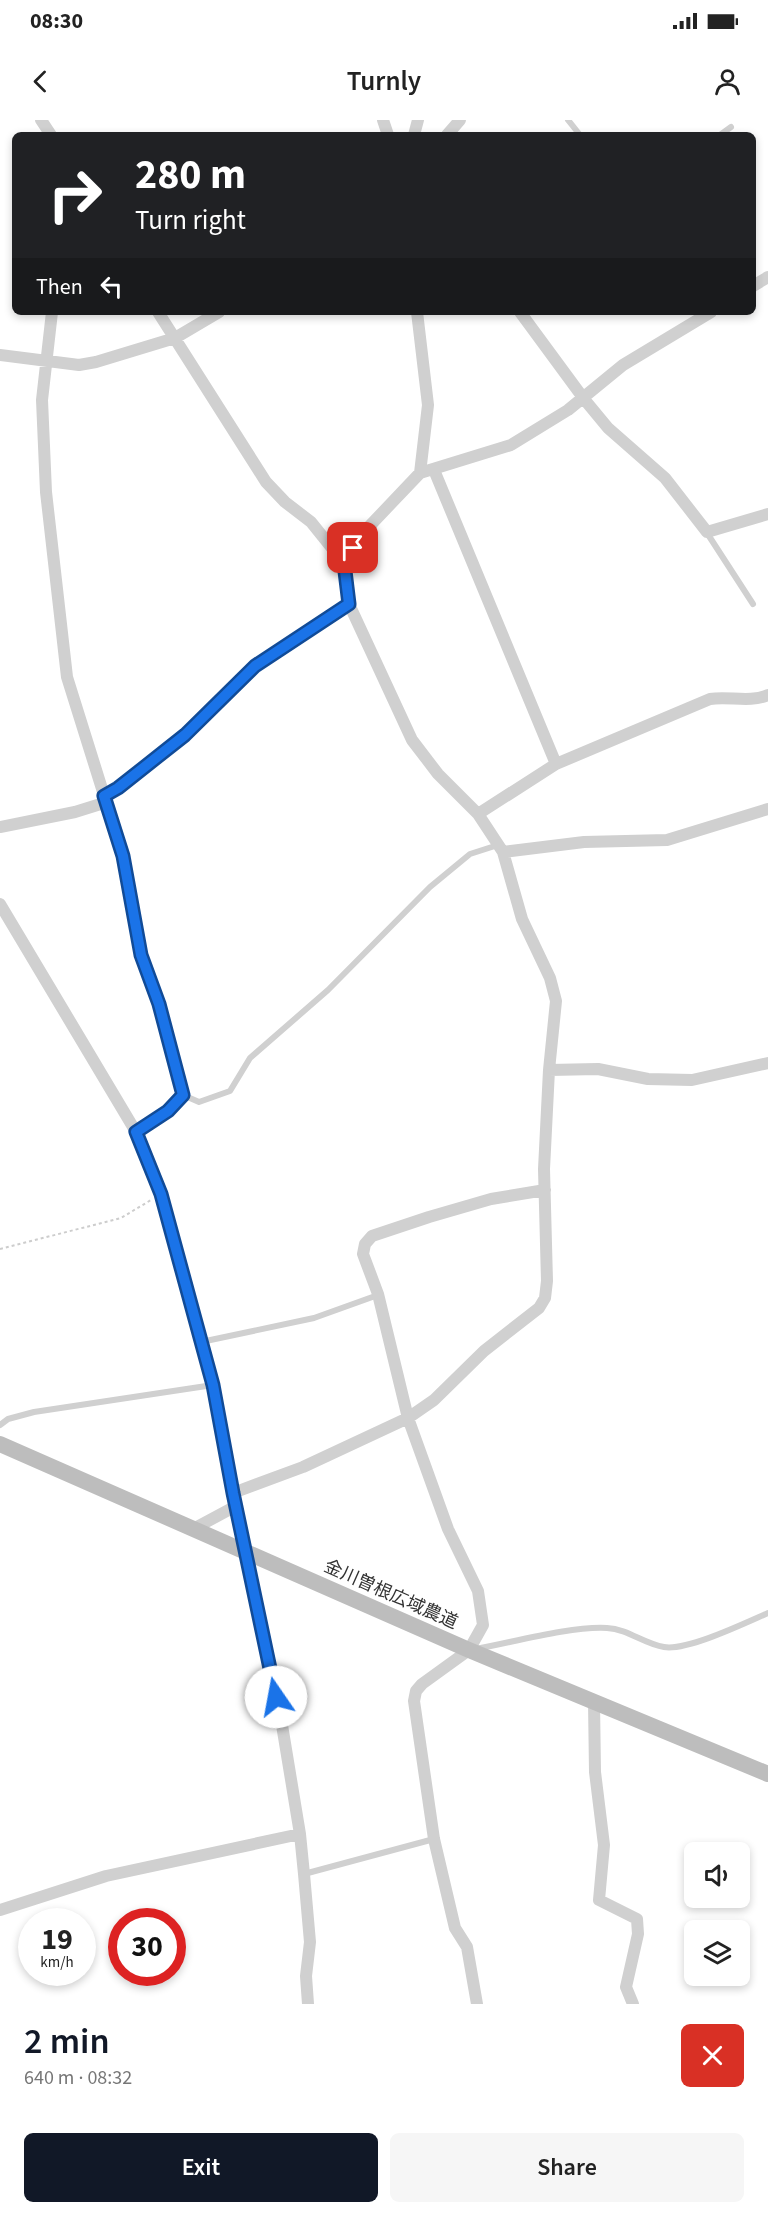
<!DOCTYPE html>
<meta charset="utf-8">
<style>
body{margin:0;font-family:"Source Sans 3","Noto Sans JP",sans-serif;background:#f6f6f6;color:#222;height:100vh;display:flex;flex-direction:column;font-size:22px;white-space:nowrap}
*{box-sizing:border-box;margin:0}
p{font-size:20px;color:#767676}
.icon{flex:none;width:33px;height:33px;fill:none;stroke:currentColor;stroke-width:2;stroke-linecap:round;stroke-linejoin:round}
.map{position:relative;height:1884px;overflow:hidden}
.details{display:flex;flex-direction:column;background:#fff;flex:1}
.details>*{flex:none}
.top-card{position:absolute;left:12px;top:12px;width:744px;height:183px;border-radius:9px;box-shadow:0 3px 9px #0003;background:#202124;color:#fff;overflow:hidden}
.buttons{position:absolute;left:684px;top:1722px;display:grid;gap:12px}
.buttons a{display:grid;place-items:center;width:66px;height:66px;border-radius:9px;background:#fff;box-shadow:0 3px 9px #0003;font-size:30px}
.speed{position:absolute;left:18px;top:1788px;display:flex;gap:12px;font-size:30px;font-weight:700;text-align:center}
.speed>*{display:grid;place-content:center;width:78px;height:78px;border-radius:50%;background:#fff;box-shadow:0 3px 9px #0003;line-height:1}
.speed small{font-size:15px;font-weight:400}
.speed .limit{border:9px solid #d22;background:#fff;color:#111}
.pin{position:absolute;display:grid;place-items:center;width:51px;height:51px;color:#fff;margin:-26px;border-radius:12px;box-shadow:0 3px 9px #0006}
.me{position:absolute;width:66px;margin:-33px;rotate:348deg;stroke-linejoin:round;filter:drop-shadow(0 0 4px #0008)}
.turn{display:flex;align-items:center;gap:21px;height:126px;padding:0 24px;font-size:27px}
.turn .icon{width:78px;height:78px;stroke-width:2.5}
.turn b{display:block;font-size:42px;line-height:51px}
.then{display:flex;align-items:center;height:57px;padding:0 24px;background:#0003;gap:12px;font-size:22px}
.round{display:grid;place-items:center;flex:none;width:63px;height:63px;border-radius:9px;background:#f6f6f6}
.headline{display:flex;align-items:center;justify-content:space-between;height:102px;padding:0 24px}
h1{font-size:36px;font-weight:600;line-height:45px;color:#111827}
.action{display:flex;gap:12px;margin-top:auto;padding:12px 24px}
.action a{flex:1;height:69px;border-radius:9px;background:#111827;color:#fff;font-size:24px;font-weight:600;line-height:69px;text-align:center}
.action a+a{background:#f6f6f6;color:#222}
.status{display:flex;justify-content:space-between;align-items:center;height:42px;padding:0 30px;background:#fff;direction:ltr}
.status svg{height:16px;fill:currentColor}
header{display:flex;justify-content:space-between;align-items:center;height:78px;padding:0 24px;background:#fff;font-size:27px;font-weight:600}
.map>svg:first-child{display:block}
.lines{fill:none;stroke-linecap:round;stroke-linejoin:round}
.path{stroke:#cdcdcd;stroke-width:2;stroke-dasharray:3 3;stroke-linecap:butt}
.lane{stroke:#d0d0d0;stroke-width:6}
.street{stroke:#d0d0d0;stroke-width:12}
.secondary{stroke:#bdbdbd;stroke-width:16}
.route-casing{stroke:#114b97;stroke-width:15}
.route{stroke:#1a73e8;stroke-width:10}
.labels{text-anchor:middle;stroke-width:6;stroke-linejoin:round;paint-order:stroke}
.street-label{font-size:18px;fill:#333;stroke:#fff}
</style>
<div class="status"><b>08:30</b><svg viewBox="0 0 49 12"><path d="M0 12V9h3v3zM5 12V6h3v6zM10 12V3h3v9zM15 12V0h3v12zM26 1h20v11H26zM47 4h2v5h-2z"/></svg></div>
<header><svg class="icon" aria-label="back" viewBox="0 0 24 24"><path d="M15 5l-7 7 7 7"/></svg>Turnly<svg class="icon" aria-label="person" viewBox="0 0 24 24"><circle cx="12" cy="8" r="4"/><path d="M4 21q1-7 8-7t8 7"/></svg></header>
<div class="map">
<svg width="768" height="1884" viewBox="0 0 768 1884">
<rect width="100%" height="100%" fill="#fff"/>
<g class="lines">
<path class="path" d="M0 1129 121 1098 151 1080"/>
<path class="lane" d="M568 0 580 15
M720 15 731 7
M707 413 753 484
M183 975 199 982 230 971 250 938 328 870 430 767 470 734 498 725
M201 1222 314 1198 378 1175
M0 1305 8 1299 34 1292 213 1265
M476 1529C514 1522 571 1506 607 1508 628 1509 644 1524 664 1527 687 1531 745 1503 768 1493
M304 1754 434 1719"/>
<path class="street" d="M41 0 51 15
M383 0 388 15
M414 15 418 0
M447 15 460 0
M753 166 768 157
M52 192 42 280 46 372 67 557 123 736 141 835 159 884 183 975 168 991 136 1012
M158 192 266 362 285 382 311 402 344 443 349 484 412 620 438 654 478 694 503 732 522 799 550 858 556 881 549 950 544 1049 547 1161 545 1178 539 1188 484 1231 434 1280 408 1298 303 1347 233 1373
M417 192 428 285 420 353
M520 192 584 279 608 308 665 358 707 412 768 394
M0 235 79 245 96 242 175 218 219 192
M434 350 556 644
M344 443 362 414 420 353 511 325 568 290 623 245 711 192
M104 676 118 668 185 615 255 546 349 484
M478 694 556 644 710 579C729 576 750 583 768 575
M0 707 75 692 107 682
M503 732 584 722 667 720 768 689
M0 784 136 1012 161 1074 213 1265 233 1373 281 1599 300 1714 304 1754 310 1822 306 1856 308 1884
M549 950 598 949 648 959 692 960 768 943
M195 1408 236 1386
M594 1582 595 1652 604 1725 599 1780 637 1799 638 1814 626 1867 633 1884
M0 1790 106 1756 300 1714
M477 1884 467 1827 455 1808 434 1719 414 1581 416 1571 422 1564 469 1530 483 1505 478 1471 448 1409 408 1298 378 1174 363 1134 365 1124 372 1116 429 1097 491 1079 545 1070"/>
<path class="secondary" d="M0 1324 469 1530 768 1654"/>
</g>
<g class="lines">
<defs>
<path id="route" d="M276 1577 233 1373 213 1265 161 1074 136 1012 168 991 183 975 159 884 141 835 123 736 104 676 118 668 185 615 255 546 349 484 344 443 353 428"/>
</defs>
<use href="#route" class="route-casing"/>
<use href="#route" class="route"/>
</g>
<g class="labels">
<g class="street-label">
<text transform="translate(391 1474) rotate(24)" y="6">金川曽根広域農道</text>
</g>
</g>
</svg>
<div class="buttons">
<a><svg class="icon" aria-label="sound" viewBox="0 0 24 24"><path d="M4 9h4l5-4v14l-5-4H4zM17 9q2 3 0 6"/></svg></a>
<a><svg class="icon" aria-label="layers" viewBox="0 0 24 24"><path d="M12 4l9 5-9 5-9-5zM3 14l9 5 9-5"/></svg></a>
</div>
<div class="speed"><div>19<small>km/h</small></div><div class="limit">30</div></div>
<div class="pin" style="left:353px;top:428px;background:#d93025"><svg class="icon" aria-label="arrive" viewBox="0 0 24 24"><path d="M6 21V4h12l-3 4 3 4H6"/></svg></div>
<svg class="me" style="left:276px;top:1577px" viewBox="-20 -20 40 40"><circle r="19" fill="#fff"/><path d="M0-13L10 11 0 6-10 11z" fill="#1a73e8"/></svg>
<div class="top-card">
<div class="turn"><svg class="icon" aria-label="right" viewBox="0 0 24 24"><path d="M7 20v-9h11M14 6l5 5-5 5"/></svg><div><b>280 m</b>Turn right</div></div>
<div class="then">Then<svg class="icon" aria-label="left" viewBox="0 0 24 24"><path d="M17 20v-9H6M10 6l-5 5 5 5"/></svg></div>
</div>
</div>
<section class="details">
<div class="headline"><div><h1>2 min</h1><p>640 m · 08:32</p></div><a class="round" style="background:#d93025;color:#fff"><svg class="icon" aria-label="close" viewBox="0 0 24 24"><path d="M6 6l12 12M18 6L6 18"/></svg></a></div>
<div class="action"><a>Exit</a><a>Share</a></div>
</section>
